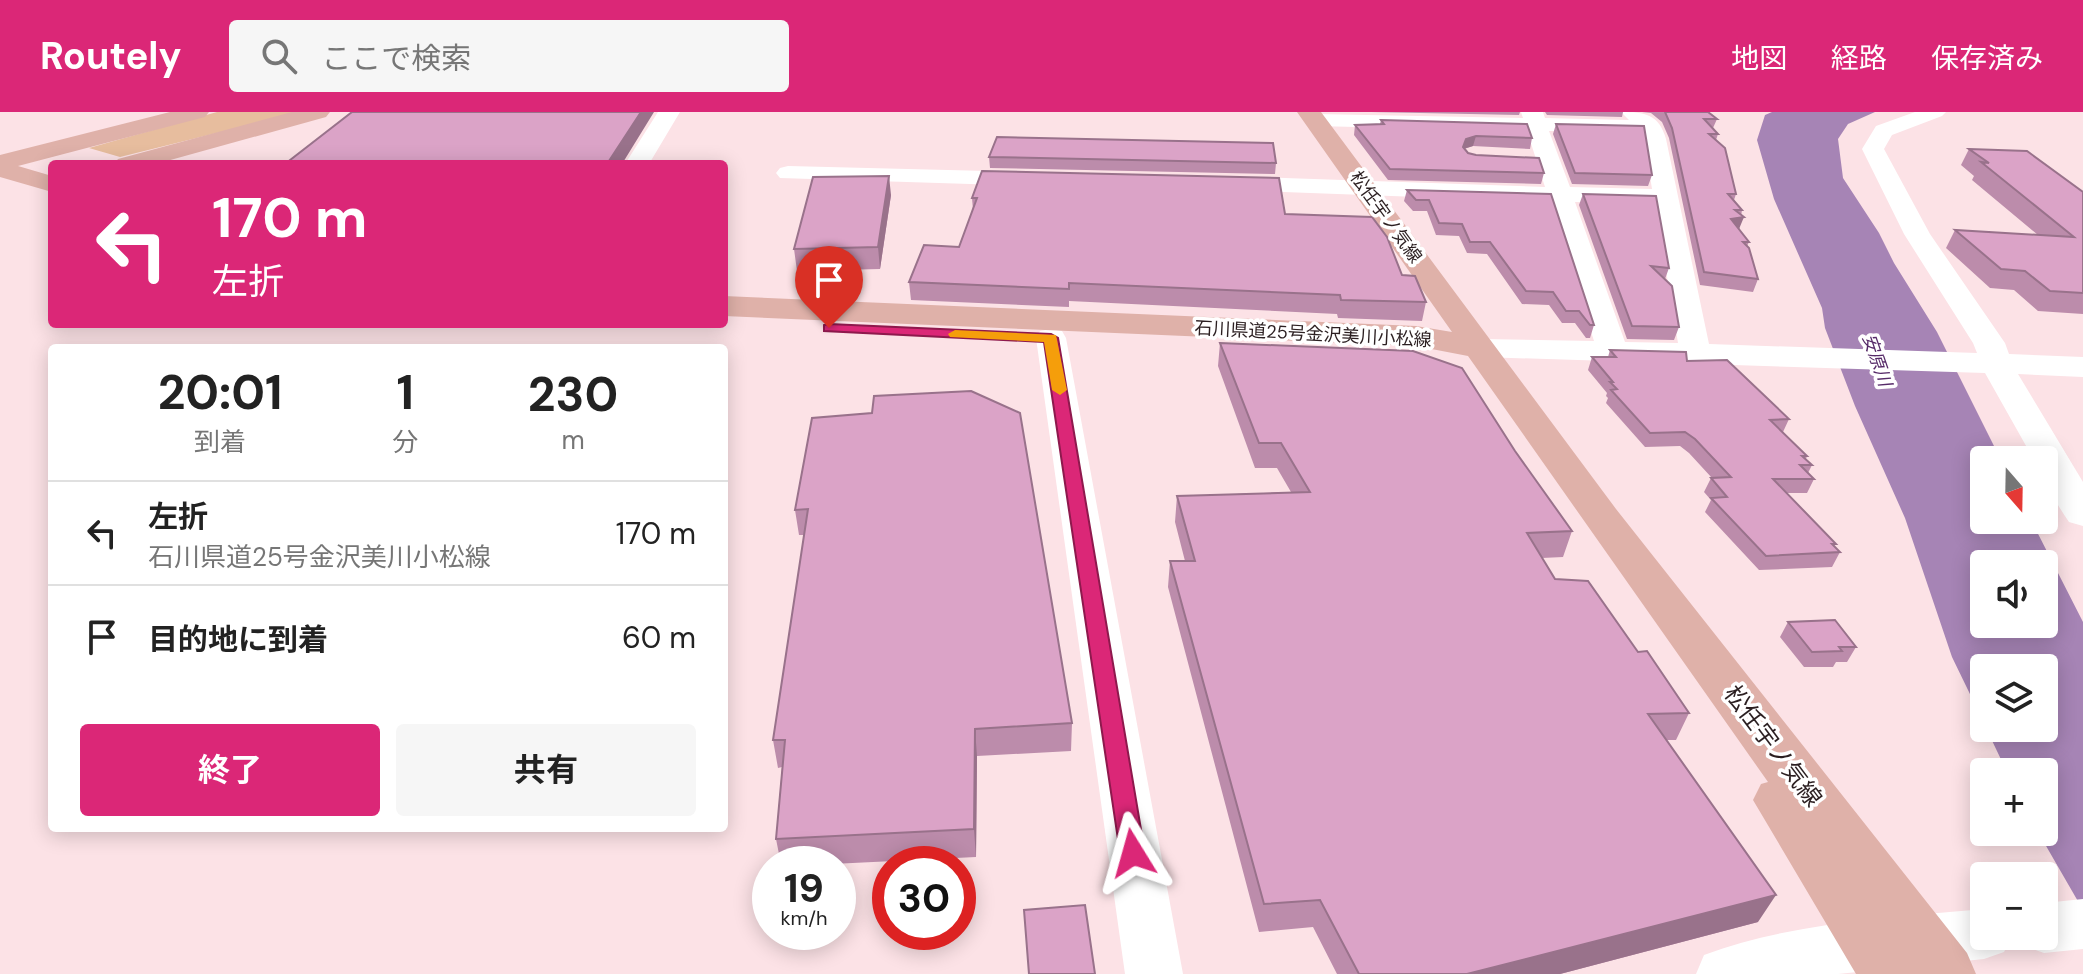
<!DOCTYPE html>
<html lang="ja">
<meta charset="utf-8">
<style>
body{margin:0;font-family:"DM Sans","Noto Sans JP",sans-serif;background:#f6f6f6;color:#222;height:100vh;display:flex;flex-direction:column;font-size:30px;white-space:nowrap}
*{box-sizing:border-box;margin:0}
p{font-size:26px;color:#767676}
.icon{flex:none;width:44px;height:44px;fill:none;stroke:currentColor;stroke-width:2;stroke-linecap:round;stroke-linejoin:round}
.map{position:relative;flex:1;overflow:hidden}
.drawer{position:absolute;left:48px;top:232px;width:680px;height:488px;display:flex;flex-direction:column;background:#fff;border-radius:8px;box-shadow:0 4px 20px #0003}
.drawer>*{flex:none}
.top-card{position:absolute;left:48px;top:48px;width:680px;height:168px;border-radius:8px;box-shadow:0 4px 20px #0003;background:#db2777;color:#fff;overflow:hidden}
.needle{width:52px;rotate:160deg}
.tools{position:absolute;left:1970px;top:334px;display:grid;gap:16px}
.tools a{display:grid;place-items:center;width:88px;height:88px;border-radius:8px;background:#fff;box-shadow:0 4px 20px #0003;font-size:40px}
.speed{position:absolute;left:752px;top:734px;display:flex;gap:16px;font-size:40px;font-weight:700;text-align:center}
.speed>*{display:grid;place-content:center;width:104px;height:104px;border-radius:50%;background:#fff;box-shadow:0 4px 20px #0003;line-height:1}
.speed small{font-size:20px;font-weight:400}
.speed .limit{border:12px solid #d22;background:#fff;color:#111}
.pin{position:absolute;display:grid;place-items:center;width:68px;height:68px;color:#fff;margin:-82px -34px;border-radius:50% 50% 50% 0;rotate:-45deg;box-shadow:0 0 8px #0007}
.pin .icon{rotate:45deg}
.me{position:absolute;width:88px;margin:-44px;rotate:352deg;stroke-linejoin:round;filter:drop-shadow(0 0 6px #0008)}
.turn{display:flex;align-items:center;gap:28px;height:168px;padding:0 32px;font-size:36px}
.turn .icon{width:104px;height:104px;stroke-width:2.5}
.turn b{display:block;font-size:56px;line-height:68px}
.eta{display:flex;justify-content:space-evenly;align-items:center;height:136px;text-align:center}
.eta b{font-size:48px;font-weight:700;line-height:56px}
.action{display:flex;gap:16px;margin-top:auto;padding:16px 32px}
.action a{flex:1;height:92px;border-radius:8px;background:#db2777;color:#fff;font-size:32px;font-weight:700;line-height:92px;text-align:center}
.action a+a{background:#f6f6f6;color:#222}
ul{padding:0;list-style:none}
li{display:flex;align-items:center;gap:24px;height:104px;padding:0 32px;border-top:2px solid #e0e0e0}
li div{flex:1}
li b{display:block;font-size:30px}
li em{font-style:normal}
header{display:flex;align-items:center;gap:48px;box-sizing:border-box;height:112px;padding:0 40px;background:#db2777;color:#fff}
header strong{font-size:38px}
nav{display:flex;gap:44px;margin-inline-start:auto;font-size:28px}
.search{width:560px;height:72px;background:#f6f6f6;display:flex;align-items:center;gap:20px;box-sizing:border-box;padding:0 28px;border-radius:8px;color:#767676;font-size:30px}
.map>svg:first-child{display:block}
.green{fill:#e7bd9e}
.water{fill:#a684b5;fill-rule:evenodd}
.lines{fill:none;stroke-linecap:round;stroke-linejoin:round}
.minor{fill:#fff;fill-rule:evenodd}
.major{fill:#dfb1a9;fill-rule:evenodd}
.wall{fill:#bc8cab}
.shaded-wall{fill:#99728b}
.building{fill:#dba3c7;stroke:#99728b;stroke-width:2}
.route{fill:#db2777;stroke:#8e194d;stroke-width:2}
.slow{fill:#f59e0b}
.labels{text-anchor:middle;stroke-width:7;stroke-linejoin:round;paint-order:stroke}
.far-street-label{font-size:18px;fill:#2b1f21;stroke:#fff}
.far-water-label{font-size:18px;font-style:italic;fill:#562a68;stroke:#fff}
.near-street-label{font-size:24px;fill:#2b1f21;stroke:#fff}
</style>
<header>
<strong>Routely</strong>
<div class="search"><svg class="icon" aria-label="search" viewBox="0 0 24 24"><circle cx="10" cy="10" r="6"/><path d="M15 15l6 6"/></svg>ここで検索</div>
<nav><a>地図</a><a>経路</a><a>保存済み</a></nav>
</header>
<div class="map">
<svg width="2083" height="862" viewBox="0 0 2083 862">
<rect width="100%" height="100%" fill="#fce2e6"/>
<path class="green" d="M217 0H301L120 45 89 36Z"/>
<path class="water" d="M1772 0H1875L1848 12 1838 27 1843 66 1879 121 1894 151 1937 220 2001 348H1984V408H2031L2083 510V798L2038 720H2044V660H2007L1986 616H2044V556H1984V611L1952 545 1905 406 1855 294 1825 216 1822 196 1774 87 1757 28 1765 3ZM1984 452H2044V512H1984Z"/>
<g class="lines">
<path class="minor" d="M658 0H680L649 52H625Z
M1521 0H1543L1545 6 1629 8 1621 0C1645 0 1659 2 1666 27L1709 232 1977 241 1973 231 1904 122 1862 37 1876 14 1915 0H1946L1942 4 1892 23 1884 37 1930 122 2005 231 2009 242 2083 245V265L2018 262 2083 370V414L2069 410C2056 391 2044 372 2044 348H2034L1985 261 1481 245 1470 243 1465 236 1470 229 1481 227 1594 229 1550 90 1228 78 1219 76 1216 71 1219 66 1228 64 1545 75 1527 19 1315 14 1304 8 1315 2 1523 6ZM1549 19 1643 21 1652 77 1570 75ZM1575 90 1655 92 1678 231 1625 230Z
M788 54 1032 60 1040 62 1044 67 1040 72 1032 74 780 66 776 61 780 56Z
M1051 217 1062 219 1066 226 1183 862H1125L1036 226 1040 219Z
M2083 787V837L2044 841 2024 834 2019 824H2044V791Z
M1984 797V824H2012L2004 840 1984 847 1838 862H1696L1704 843C1793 810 1890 806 1984 797Z"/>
<path class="major" d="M170 0H209L205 5 18 54 52 64V80L0 65V43Z
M292 0H330L326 5 156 52H114L118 47Z
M1297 0H1321L1616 397 1967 841 1976 862H1856L1753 688 1761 672 1768 670 1468 244 1416 234 724 204V184L1416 214 1452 220Z"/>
</g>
<path class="wall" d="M1371 0H1520L1519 3Z
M1545 0H1623L1622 5 1547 3Z
M1642 0H1710V1L1717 7 1713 16 1718 22 1716 28 1736 82 1734 88 1742 98 1739 117 1749 130 1747 134 1758 167 1753 180 1700 173 1669 26 1662 10 1651 1Z
M1381 8 1532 26 1530 37 1473 34 1464 37 1468 41 1544 61 1541 72 1388 68 1354 23 1355 13 1380 12Z
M1556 12 1652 63 1648 74 1572 72 1553 22Z
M1969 37 2083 80V202L2038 199 2014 178 1990 176 1946 136 1955 118 2038 123 1972 68 1974 64 1961 53Z
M989 45 1276 51 1275 62 990 56Z
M1407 78 1551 82 1594 213 1590 226H1586L1575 211H1562L1549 193 1522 192 1487 142 1467 141 1459 124 1436 123 1427 99H1413L1404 89Z
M1583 82 1669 156 1665 167 1679 215 1674 228 1627 227 1579 93Z
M891 83 880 157 797 159 794 137Z
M972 86 1285 102 1402 163 1426 190 1422 209 1338 206 1337 202 1069 189V195L911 188 909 170 959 135 973 98Z
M1220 231 1515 339 1572 419 1563 445 1542 446 1555 467 1638 540 1689 601 1676 628H1667L1758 810 1560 862H1337L1313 815 1259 820 1168 475 1170 449H1185L1175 410 1177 384 1291 380 1277 356H1255L1218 254Z
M1610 238 1687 249 1789 307 1783 320 1807 344 1806 347 1812 353 1808 361 1814 367 1807 381H1786L1836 432 1834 434 1840 440 1832 455 1759 458 1705 400 1711 388 1704 380 1711 366H1712L1689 341 1680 334 1645 335 1606 291 1608 286 1606 284 1607 281 1588 258 1592 245H1608Z
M812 306 1072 611 1071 639 977 644 976 745 832 752H781L776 727 782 655 778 656 773 628 804 423H799L795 398Z
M1788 510 1856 535 1847 550H1836L1833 555H1804L1780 525Z"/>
<path class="shaded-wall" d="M641 0H654L622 52H607Z
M1476 24 1473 34 1463 37V35L1466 27Z
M889 64 891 83 880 157 878 135Z
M1744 105 1739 117 1727 119 1731 107Z
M975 617 977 644 976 745 974 717Z
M1776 783 1758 810 1560 862H1467Z"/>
<path class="building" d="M352 0H641L607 52H285Z
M1665 0H1708L1717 7H1704L1718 22H1709L1725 36 1736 82H1728L1742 98H1735L1744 105 1731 107 1749 130H1743L1749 136 1758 167 1704 160 1672 16Z
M1381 8 1527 12 1532 26 1476 24 1466 27 1463 35 1468 41 1476 43 1539 46 1544 61 1390 57 1355 13 1384 12Z
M1556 12 1644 14 1652 63 1575 61Z
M997 25 1273 31 1276 51 989 45Z
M1969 37 2027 39 2083 80V181L2050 179 2025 159 2001 157 1955 118 2074 125 1981 50 1989 51Z
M982 59 1279 66 1285 102 1372 105 1387 125 1402 163 1415 164 1426 190 1341 188 1340 183 1069 171V177L909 170 924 133 959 135 977 86H972Z
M889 64 878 135 794 137 813 65Z
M1407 78 1551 82 1594 213H1590L1579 199H1566L1553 180 1526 179 1490 130H1470L1462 112 1439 111 1429 88H1416Z
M1583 82 1656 84 1669 156 1651 154 1672 174 1679 215 1632 214Z
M1220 231 1413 239 1462 256 1515 339 1572 419 1527 421 1555 467 1588 469 1638 540 1647 539 1689 601 1648 602 1776 783 1467 862H1359L1320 788 1264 792 1170 449H1195L1177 384 1310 380 1281 331H1259Z
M1610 238 1686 240 1687 249 1727 248 1789 307 1770 308 1807 344H1802L1812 353H1800L1814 367H1773L1836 432H1832L1840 440 1766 444 1711 386 1727 385 1711 366 1731 365 1695 327 1685 320 1650 321 1611 278 1617 277 1610 270H1613L1592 245H1616Z
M971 279 1020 301 1072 611 975 617 974 717 776 727 785 628H773L808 397 795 398 812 306 872 301 874 284Z
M1835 508 1856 535H1839L1842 539 1812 540 1788 510Z
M1085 793 1095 862H1029L1024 798Z"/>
<path class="route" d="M829 212 1051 222 1058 226 1145 741 1141 748 1133 751 1124 748 1120 741 1044 230 824 219V213Z"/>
<path class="slow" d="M955 218 1056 223 1067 278 1060 283 1052 278 1044 230 950 225 948 222Z"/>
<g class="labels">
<g class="far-street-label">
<text transform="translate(1386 105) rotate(54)" y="6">松任宇ノ気線</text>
<text transform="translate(1313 222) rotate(3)" y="6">石川県道25号金沢美川小松線</text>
</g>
<g class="far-water-label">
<text transform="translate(1877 248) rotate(71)" y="6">安原川</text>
</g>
<g class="near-street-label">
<text transform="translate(1773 634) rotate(53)" y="8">松任宇ノ気線</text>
</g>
</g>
</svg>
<div class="tools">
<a><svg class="needle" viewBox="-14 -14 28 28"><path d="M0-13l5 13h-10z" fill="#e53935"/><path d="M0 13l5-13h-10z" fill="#767676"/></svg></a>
<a><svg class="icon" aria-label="sound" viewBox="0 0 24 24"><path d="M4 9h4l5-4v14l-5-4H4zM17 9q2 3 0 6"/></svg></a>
<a><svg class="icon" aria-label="layers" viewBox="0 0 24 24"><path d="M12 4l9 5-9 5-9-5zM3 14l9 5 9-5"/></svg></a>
<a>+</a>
<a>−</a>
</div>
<div class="speed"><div>19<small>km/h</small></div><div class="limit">30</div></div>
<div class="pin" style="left:829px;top:216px;background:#d93025"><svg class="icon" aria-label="arrive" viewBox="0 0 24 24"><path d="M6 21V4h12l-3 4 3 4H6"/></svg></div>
<svg class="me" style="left:1133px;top:741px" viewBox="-20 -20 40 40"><path d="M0-17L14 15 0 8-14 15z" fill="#db2777" stroke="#fff" stroke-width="4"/></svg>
<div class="top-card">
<div class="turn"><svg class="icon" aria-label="left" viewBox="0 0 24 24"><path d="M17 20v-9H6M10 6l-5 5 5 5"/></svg><div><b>170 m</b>左折</div></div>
</div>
<section class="drawer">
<div class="eta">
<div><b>20:01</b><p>到着</p></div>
<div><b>1</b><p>分</p></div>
<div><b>230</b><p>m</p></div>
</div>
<ul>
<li><svg class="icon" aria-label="left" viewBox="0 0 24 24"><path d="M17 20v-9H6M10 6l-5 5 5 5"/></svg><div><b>左折</b><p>石川県道25号金沢美川小松線</p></div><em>170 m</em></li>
<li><svg class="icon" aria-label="arrive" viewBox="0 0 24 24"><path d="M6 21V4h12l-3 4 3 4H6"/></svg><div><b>目的地に到着</b></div><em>60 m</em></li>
</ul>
<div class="action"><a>終了</a><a>共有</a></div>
</section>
</div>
